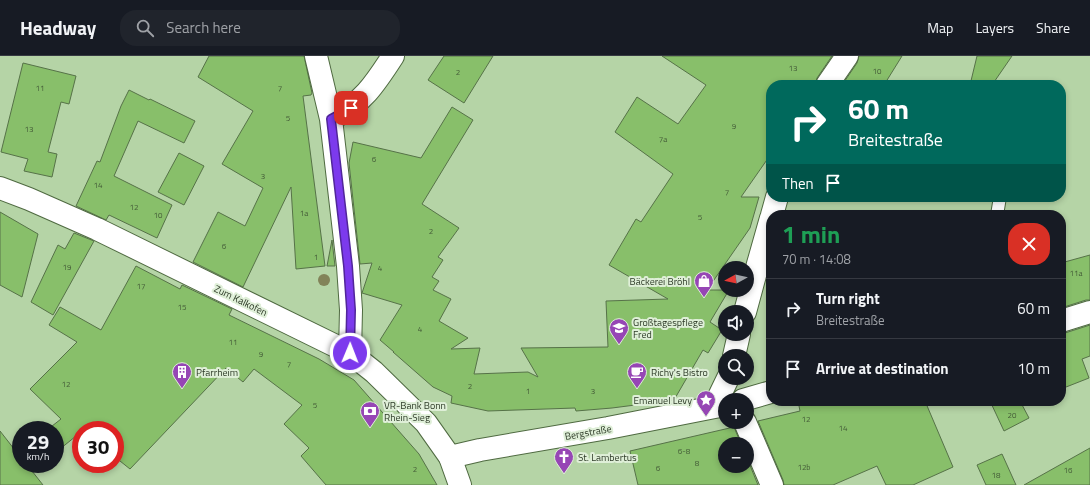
<!DOCTYPE html>
<meta charset="utf-8">
<style>
body{margin:0;font-family:"Titillium Web",sans-serif;background:#20242c;color:#f1f3f6;height:100vh;display:flex;flex-direction:column;font-size:15px;white-space:nowrap}
*{box-sizing:border-box;margin:0}
p{font-size:13px;color:#9ea1a6}
.icon{flex:none;width:22px;height:22px;fill:none;stroke:currentColor;stroke-width:2;stroke-linecap:round;stroke-linejoin:round}
.map{position:relative;flex:1;overflow:hidden}
.panel{position:absolute;left:766px;top:154px;width:300px;height:196px;display:flex;flex-direction:column;background:#171b24;border-radius:16px;box-shadow:0 2px 6px #0003}
.panel>*{flex:none}
.top-card{position:absolute;left:766px;top:24px;width:300px;height:122px;border-radius:16px;box-shadow:0 2px 6px #0003;background:#00695c;color:#fff;overflow:hidden}
.needle{width:26px;rotate:262deg}
.controls{position:absolute;left:718px;top:205px;display:grid;gap:8px}
.controls a{display:grid;place-items:center;width:36px;height:36px;border-radius:50%;background:#171b24;box-shadow:0 2px 6px #0003;font-size:20px}
.speed{position:absolute;left:12px;top:365px;display:flex;gap:8px;font-size:20px;font-weight:700;text-align:center}
.speed>*{display:grid;place-content:center;width:52px;height:52px;border-radius:50%;background:#171b24;box-shadow:0 2px 6px #0003;line-height:1}
.speed small{font-size:10px;font-weight:400}
.speed .limit{border:6px solid #d22;background:#fff;color:#111}
.pin{position:absolute;display:grid;place-items:center;width:34px;height:34px;color:#fff;margin:-17px;border-radius:8px;box-shadow:0 2px 6px #0006}
.me{position:absolute;width:44px;margin:-22px;rotate:1deg;stroke-linejoin:round;filter:drop-shadow(0 0 3px #0008)}
.turn{display:flex;align-items:center;gap:14px;height:84px;padding:0 16px;font-size:18px}
.turn .icon{width:52px;height:52px;stroke-width:2.5}
.turn b{display:block;font-size:28px;line-height:34px}
.then{display:flex;align-items:center;height:38px;padding:0 16px;background:#0003;gap:8px;font-size:15px}
.round{display:grid;place-items:center;flex:none;width:42px;height:42px;border-radius:16px;background:#20242c}
.head{display:flex;align-items:center;justify-content:space-between;height:68px;padding:0 16px}
h1{font-size:24px;font-weight:700;line-height:30px;color:#1e9e55}
ul{padding:0;list-style:none}
li{display:flex;align-items:center;gap:12px;height:60px;padding:0 16px;border-top:1px solid #363941}
li div{flex:1}
li b{display:block;font-size:15px}
li em{font-style:normal}
header{display:flex;align-items:center;gap:24px;box-sizing:border-box;height:56px;padding:0 20px;background:#171b24;border-bottom:1px solid #363941}
header strong{font-size:19px}
nav{display:flex;gap:22px;margin-inline-start:auto;font-size:14px}
.search{width:280px;height:36px;background:#20242c;display:flex;align-items:center;gap:10px;box-sizing:border-box;padding:0 14px;border-radius:16px;color:#9ea1a6;font-size:15px}
.map>svg:first-child{display:block}
.building{fill:#88bf6a;stroke:#567248}
.lines{fill:none;stroke-linecap:round;stroke-linejoin:round}
.service-casing{stroke:#4f6a41;stroke-width:14}
.minor-casing{stroke:#4f6a41;stroke-width:24}
.tertiary-casing{stroke:#4f6a41;stroke-width:24}
.service{stroke:#fff;stroke-width:12}
.minor{stroke:#fff;stroke-width:22}
.tertiary{stroke:#fff;stroke-width:22}
.tree{fill:#828359}
.route-casing{stroke:#51269a;stroke-width:10}
.route{stroke:#7c3aed;stroke-width:7}
.labels{text-anchor:middle;stroke-width:4;stroke-linejoin:round;paint-order:stroke}
.number-label{font-size:8px;fill:#445c38}
.poi-label{font-size:10px;fill:#2e3b28;stroke:#dfefd8;text-anchor:start}
.street-label{font-size:10px;fill:#2e3b28;stroke:#dfefd8}
</style>
<header>
<strong>Headway</strong>
<div class="search"><svg class="icon" aria-label="search" viewBox="0 0 24 24"><circle cx="10" cy="10" r="6"/><path d="M15 15l6 6"/></svg>Search here</div>
<nav><a>Map</a><a>Layers</a><a>Share</a></nav>
</header>
<div class="map">
<svg width="1090" height="429" viewBox="0 0 1090 429">
<rect width="100%" height="100%" fill="#b5d4a6"/>
<path class="building" d="M209 0H304L312 37 311 39 303 40 325 210 296 213 291 131 243 231 193 206 218 156 245 170 263 132 222 108 253 55 198 21Z
M444 0H493L464 47 428 24Z
M662 0H832L817 22 815 29H771V98L741 141H759L750 172 707 234H729L710 266 722 274 708 297 703 294 674 344 612 352 576 355 575 352 488 355 451 347 452 340 433 331 393 296H394L380 284 402 249 362 237 372 207 360 208 349 107 353 86 421 102 452 51 473 64 422 148 459 172 438 201 443 204 432 221 439 225 433 234 451 243 439 265 468 282 451 293 480 292 474 318 528 316 538 321 521 292 608 291 606 245 668 243 609 209 636 163 641 166 673 118 615 76 637 41 678 68 706 29Z
M859 0H902L884 29H842L857 7Z
M977 0H1012L992 29H970Z
M23 7 76 20 69 48 61 46 48 96 57 98 52 121 24 115 28 103 1 96Z
M129 34 149 44 150 43 195 65 184 87 138 65 114 120 172 149 157 182 109 159 106 164 76 150 97 105 100 106 121 50Z
M179 97 204 110 184 149 158 136Z
M0 156 38 178 22 241 0 229Z
M74 177 94 185 53 259 31 246 58 189 65 193Z
M332 184 335 210H327Z
M1090 199V244H1086L1061 252V207Z
M136 210 180 233 182 229 232 253 229 259 319 303 354 324 419 398 437 429H326L301 400 309 392 284 368 302 349 254 313 243 326 226 312 130 413 115 401V374H81V376L55 397V374H47L61 363 30 333 77 286 49 269 60 251 101 274Z
M1090 269V300L1082 303 1089 322 1061 333V277H1065Z
M798 345H925L953 411 913 429H886L877 410 833 429H784L783 424 758 365 800 355Z
M990 345H1020L1029 362 1004 375Z
M734 371 741 388H725V410H747V402L758 429H638L630 395Z
M0 375 18 398 21 395V408H41L32 415 43 429H0Z
M1090 392V429H1024Z
M1002 398 1016 429H986L977 409Z"/>
<g class="lines">
<defs>
<path id="service" d="M997 159 1000 141"/>
<path id="minor" d="M316 0 331 63 348 210 351 254 350 297
M827 29 847 0
M331 63C362 48 375 28 393 0
M772 159 777 141
M745 256 758 208 771 162
M1061 265 1090 256
M734 300 739 278
M743 344 771 336
M714 351 728 322
M745 366 772 429
M450 401 480 394 608 372 725 349"/>
<path id="tertiary" d="M0 132 29 143 97 173 350 297 374 316 426 367 450 401 460 429"/>
</defs>
<use href="#service" class="service-casing"/>
<use href="#minor" class="minor-casing"/>
<use href="#tertiary" class="tertiary-casing"/>
<use href="#service" class="service"/>
<use href="#minor" class="minor"/>
<use href="#tertiary" class="tertiary"/>
</g>
<circle class="tree" cx="324" cy="224" r="6"/>
<g class="lines">
<defs>
<path id="route" d="M350 297 351 254 348 210 331 63 344 56 351 52"/>
</defs>
<use href="#route" class="route-casing"/>
<use href="#route" class="route"/>
</g>
<defs>
<symbol id="shop-pin" viewBox="-11 -11 22 30"><path d="M0 17L-7.5 6A9.5 9.5 0 1 1 7.5 6Z" fill="#9646b5" stroke="#dfefd8"/><path d="M-5-2.5h2.3a2.7 3.5 0 0 1 5.4 0H5L5.5 6h-11ZM-1.5-2.5h3a1.5 2.3 0 0 0-3 0Z" fill="#fff"/></symbol>
<symbol id="school-pin" viewBox="-11 -11 22 30"><path d="M0 17L-7.5 6A9.5 9.5 0 1 1 7.5 6Z" fill="#9646b5" stroke="#dfefd8"/><path d="M0-5L7-2L0 1L-7-2ZM-4 1L0 2.5L4 1V4Q0 6-4 4Z" fill="#fff"/></symbol>
<symbol id="building-pin" viewBox="-11 -11 22 30"><path d="M0 17L-7.5 6A9.5 9.5 0 1 1 7.5 6Z" fill="#9646b5" stroke="#dfefd8"/><path d="M-4-6H4V6H1V3H-1V6H-4ZM-2.5-4.3h1.7v1.8h-1.7ZM.8-4.3h1.7v1.8H.8ZM-2.5-1h1.7V.8h-1.7ZM.8-1h1.7V.8H.8Z" fill="#fff"/></symbol>
<symbol id="cafe-pin" viewBox="-11 -11 22 30"><path d="M0 17L-7.5 6A9.5 9.5 0 1 1 7.5 6Z" fill="#9646b5" stroke="#dfefd8"/><path d="M-5.5-4.5H6V0H3Q3 3.5 0 3.5H-2.5Q-5.5 3.5-5.5 0ZM3-3.2v2h1.7v-2ZM-6 4.5H4V6H-6Z" fill="#fff"/></symbol>
<symbol id="sight-pin" viewBox="-11 -11 22 30"><path d="M0 17L-7.5 6A9.5 9.5 0 1 1 7.5 6Z" fill="#9646b5" stroke="#dfefd8"/><path d="M0-6L1.8-2.2L6-1.7L2.9 1.2L3.7 5.4L0 3.3L-3.7 5.4L-2.9 1.2L-6-1.7L-1.8-2.2Z" fill="#fff"/></symbol>
<symbol id="bank-pin" viewBox="-11 -11 22 30"><path d="M0 17L-7.5 6A9.5 9.5 0 1 1 7.5 6Z" fill="#9646b5" stroke="#dfefd8"/><path d="M-6-4H6V4H-6ZM0-2.3a2.3 2.3 0 1 0 0 4.6a2.3 2.3 0 1 0 0-4.6Z" fill="#fff"/></symbol>
<symbol id="church-pin" viewBox="-11 -11 22 30"><path d="M0 17L-7.5 6A9.5 9.5 0 1 1 7.5 6Z" fill="#9646b5" stroke="#dfefd8"/><path d="M-1.2-6h2.4v3.5h3.3v2.4h-3.3V6h-2.4V-.1h-3.3v-2.4h3.3Z" fill="#fff"/></symbol>
</defs>
<g fill-rule="evenodd">
<use href="#shop-pin" x="693" y="214" width="22" height="30"/>
<use href="#school-pin" x="608" y="261" width="22" height="30"/>
<use href="#building-pin" x="171" y="305" width="22" height="30"/>
<use href="#cafe-pin" x="626" y="305" width="22" height="30"/>
<use href="#sight-pin" x="695" y="333" width="22" height="30"/>
<use href="#bank-pin" x="359" y="344" width="22" height="30"/>
<use href="#church-pin" x="553" y="390" width="22" height="30"/>
</g>
<g class="labels">
<g class="number-label">
<text x="793" y="15">13</text>
<text x="877" y="18">10</text>
<text x="458" y="19">2</text>
<text x="40" y="35">11</text>
<text x="280" y="35">7</text>
<text x="288" y="65">5</text>
<text x="734" y="73">9</text>
<text x="29" y="76">13</text>
<text x="663" y="86">7a</text>
<text x="374" y="106">6</text>
<text x="263" y="123">3</text>
<text x="98" y="132">14</text>
<text x="727" y="139">7</text>
<text x="134" y="154">12</text>
<text x="304" y="160">1a</text>
<text x="158" y="162">10</text>
<text x="700" y="164">5</text>
<text x="431" y="178">2</text>
<text x="224" y="193">6</text>
<text x="316" y="204">1</text>
<text x="67" y="214">19</text>
<text x="380" y="215">4</text>
<text x="1076" y="220">11a</text>
<text x="141" y="233">17</text>
<text x="182" y="254">15</text>
<text x="420" y="276">4</text>
<text x="233" y="289">11</text>
<text x="261" y="301">9</text>
<text x="289" y="311">7</text>
<text x="66" y="331">12</text>
<text x="470" y="333">2</text>
<text x="528" y="338">1</text>
<text x="593" y="338">3</text>
<text x="315" y="352">5</text>
<text x="1012" y="362">20</text>
<text x="806" y="366">12</text>
<text x="843" y="375">14</text>
<text x="684" y="398">6-8</text>
<text x="697" y="410">8</text>
<text x="804" y="414">12b</text>
<text x="658" y="415">6</text>
<text x="415" y="416">2</text>
<text x="1068" y="417">16</text>
<text x="996" y="422">18</text>
</g>
<g class="poi-label">
<text x="690" y="229" text-anchor="end">Bäckerei Bröhl</text>
<text x="633" y="270">Großtagespflege<tspan x="633" dy="12">Fred</tspan></text>
<text x="196" y="320">Pfarrheim</text>
<text x="651" y="320">Richy's Bistro</text>
<text x="692" y="348" text-anchor="end">Emanuel Levy</text>
<text x="384" y="353">VR-Bank Bonn<tspan x="384" dy="12">Rhein-Sieg</tspan></text>
<text x="578" y="405">St. Lambertus</text>
</g>
<g class="street-label">
<text transform="translate(241 244) rotate(26)" y="4">Zum Kalkofen</text>
<text transform="translate(588 376) rotate(-10)" y="4">Bergstraße</text>
</g>
</g>
</svg>
<div class="controls">
<a><svg class="needle" viewBox="-14 -14 28 28"><path d="M0-13l5 13h-10z" fill="#e53935"/><path d="M0 13l5-13h-10z" fill="#9ea1a6"/></svg></a>
<a><svg class="icon" aria-label="sound" viewBox="0 0 24 24"><path d="M4 9h4l5-4v14l-5-4H4zM17 9q2 3 0 6"/></svg></a>
<a><svg class="icon" aria-label="search" viewBox="0 0 24 24"><circle cx="10" cy="10" r="6"/><path d="M15 15l6 6"/></svg></a>
<a>+</a>
<a>−</a>
</div>
<div class="speed"><div>29<small>km/h</small></div><div class="limit">30</div></div>
<div class="pin" style="left:351px;top:52px;background:#d93025"><svg class="icon" aria-label="arrive" viewBox="0 0 24 24"><path d="M6 21V4h12l-3 4 3 4H6"/></svg></div>
<svg class="me" style="left:350px;top:297px" viewBox="-20 -20 40 40"><circle r="17" fill="#7c3aed" stroke="#fff" stroke-width="3"/><path d="M0-11L8 9 0 5-8 9z" fill="#fff"/></svg>
<div class="top-card">
<div class="turn"><svg class="icon" aria-label="right" viewBox="0 0 24 24"><path d="M7 20v-9h11M14 6l5 5-5 5"/></svg><div><b>60 m</b>Breitestraße</div></div>
<div class="then">Then<svg class="icon" aria-label="arrive" viewBox="0 0 24 24"><path d="M6 21V4h12l-3 4 3 4H6"/></svg></div>
</div>
<section class="panel">
<div class="head"><div><h1>1 min</h1><p>70 m · 14:08</p></div><a class="round" style="background:#d93025;color:#fff"><svg class="icon" aria-label="close" viewBox="0 0 24 24"><path d="M6 6l12 12M18 6L6 18"/></svg></a></div>
<ul>
<li><svg class="icon" aria-label="right" viewBox="0 0 24 24"><path d="M7 20v-9h11M14 6l5 5-5 5"/></svg><div><b>Turn right</b><p>Breitestraße</p></div><em>60 m</em></li>
<li><svg class="icon" aria-label="arrive" viewBox="0 0 24 24"><path d="M6 21V4h12l-3 4 3 4H6"/></svg><div><b>Arrive at destination</b></div><em>10 m</em></li>
</ul>
</section>
</div>
